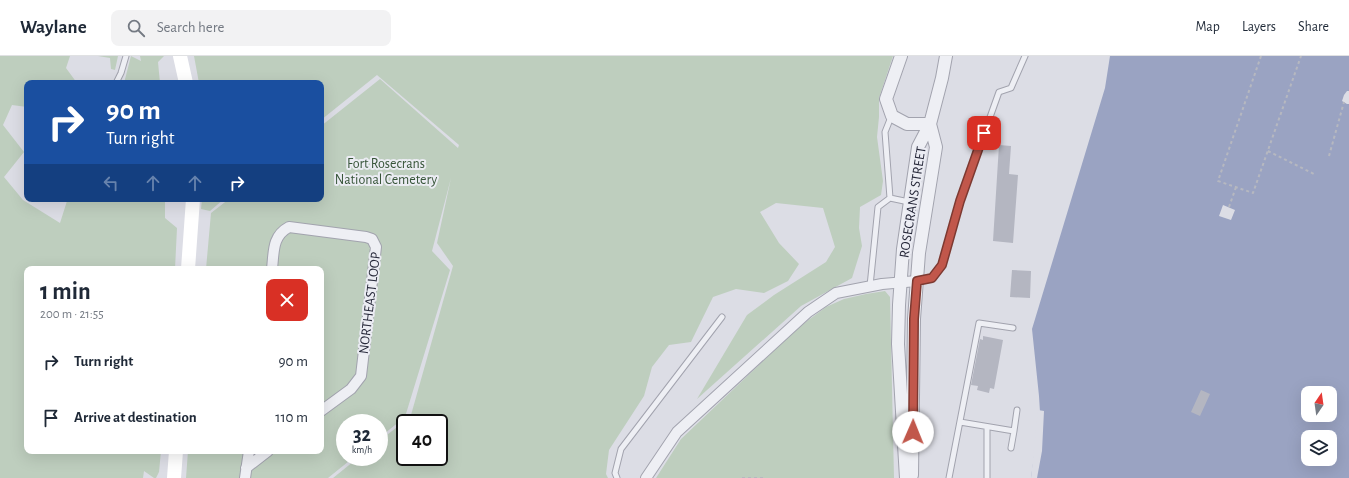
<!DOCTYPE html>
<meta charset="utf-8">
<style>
body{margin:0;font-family:"Alegreya Sans",sans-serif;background:#f2f2f3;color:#1f2937;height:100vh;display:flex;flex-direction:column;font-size:15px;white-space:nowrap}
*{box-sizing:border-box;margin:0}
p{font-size:13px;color:#747a83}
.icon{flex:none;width:22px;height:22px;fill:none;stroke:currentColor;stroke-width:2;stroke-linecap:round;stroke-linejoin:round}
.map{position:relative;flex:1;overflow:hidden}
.sheet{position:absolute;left:24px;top:210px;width:300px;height:188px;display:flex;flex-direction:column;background:#fff;border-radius:8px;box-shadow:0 4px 16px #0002}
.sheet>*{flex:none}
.hud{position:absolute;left:24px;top:24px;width:300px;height:122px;border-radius:8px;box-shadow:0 4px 16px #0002;background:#1a4fa0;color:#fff;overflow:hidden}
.needle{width:26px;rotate:13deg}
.tools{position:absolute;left:1301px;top:330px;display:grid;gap:8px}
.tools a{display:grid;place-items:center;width:36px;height:36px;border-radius:8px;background:#fff;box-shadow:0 4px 16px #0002;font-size:20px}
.speed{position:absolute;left:336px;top:358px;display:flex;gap:8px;font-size:20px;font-weight:700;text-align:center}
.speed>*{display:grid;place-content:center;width:52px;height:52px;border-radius:50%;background:#fff;box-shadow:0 4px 16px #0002;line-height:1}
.speed small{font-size:10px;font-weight:400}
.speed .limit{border:2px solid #111;border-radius:6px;background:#fff;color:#111}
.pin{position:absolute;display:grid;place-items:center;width:34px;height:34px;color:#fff;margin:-17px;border-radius:8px;box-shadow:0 2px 6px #0006}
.me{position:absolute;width:44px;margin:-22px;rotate:1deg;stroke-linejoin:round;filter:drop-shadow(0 0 3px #0008)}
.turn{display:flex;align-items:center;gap:14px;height:84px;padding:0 16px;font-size:18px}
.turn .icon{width:52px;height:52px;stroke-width:2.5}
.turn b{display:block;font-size:28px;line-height:34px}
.lanes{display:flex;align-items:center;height:38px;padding:0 16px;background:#0003;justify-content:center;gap:20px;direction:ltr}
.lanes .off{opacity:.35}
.round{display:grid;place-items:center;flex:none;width:42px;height:42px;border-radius:8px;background:#f2f2f3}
.head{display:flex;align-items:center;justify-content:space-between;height:68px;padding:0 16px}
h1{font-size:24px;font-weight:600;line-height:30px}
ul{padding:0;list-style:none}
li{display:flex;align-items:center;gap:12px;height:56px;padding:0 16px}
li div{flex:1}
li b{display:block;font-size:15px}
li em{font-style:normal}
header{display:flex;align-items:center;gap:24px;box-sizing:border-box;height:56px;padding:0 20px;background:#fff;border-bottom:1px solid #e0e1e3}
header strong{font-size:19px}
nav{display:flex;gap:22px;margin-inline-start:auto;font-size:14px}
.search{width:280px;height:36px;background:#f2f2f3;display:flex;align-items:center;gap:10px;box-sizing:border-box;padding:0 14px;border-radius:8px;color:#747a83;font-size:15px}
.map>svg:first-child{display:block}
.green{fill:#becebe;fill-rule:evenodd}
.water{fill:#9aa3c2;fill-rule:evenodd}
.pier{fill:#dcdde5}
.building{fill:#b4b6c1}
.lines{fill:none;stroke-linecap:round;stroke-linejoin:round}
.service-casing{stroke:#a2a3ae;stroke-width:7}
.minor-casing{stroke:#a2a3ae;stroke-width:12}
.tertiary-casing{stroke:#a2a3ae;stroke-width:14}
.path{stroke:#b6b8c0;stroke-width:2;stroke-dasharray:3 3;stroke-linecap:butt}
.service{stroke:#eeeff4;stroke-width:5}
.minor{stroke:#eeeff4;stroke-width:10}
.tertiary{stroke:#eeeff4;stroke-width:12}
.secondary{stroke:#fff;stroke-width:14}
.route-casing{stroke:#7d3931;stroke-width:10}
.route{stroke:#c1574b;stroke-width:7}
.labels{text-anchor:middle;stroke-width:4;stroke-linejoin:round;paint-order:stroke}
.park-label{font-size:14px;fill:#365438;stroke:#ebecf3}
.street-label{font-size:14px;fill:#27293a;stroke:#ebecf3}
</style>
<header>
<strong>Waylane</strong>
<div class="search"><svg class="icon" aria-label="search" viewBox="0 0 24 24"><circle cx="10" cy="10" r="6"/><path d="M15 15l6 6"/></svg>Search here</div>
<nav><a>Map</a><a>Layers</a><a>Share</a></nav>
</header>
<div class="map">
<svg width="1349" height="422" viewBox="0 0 1349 422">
<rect width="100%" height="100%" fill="#dcdde5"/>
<path class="green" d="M0 0H70L66 12 77 27H27V51L12 49 3 69 24 96 4 121 23 144 60 167 67 145 72 143H165V162L177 172 175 213H27V395H161L159 416 156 422H154L144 415 143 422H0Z
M98 0H118L115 14 111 13 110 2Z
M131 0 141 5 140 0H164L158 6 160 27H124Z
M194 0H893L879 42V61L877 81 883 125 881 139 860 151 859 172 862 190 852 222 801 250 697 343 747 259 774 239 826 206 835 191 823 152 776 147 760 156 779 187 799 208 788 225 764 237 736 233 713 241 691 286 669 289 652 311 644 340 609 394 606 418 608 422H333L359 401H379V385L405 365 411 359 453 210 437 187 451 122 432 195 450 214 405 361 379 382V367H345V401H354L328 422H186L188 395H321V213H206L211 157 229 143H321V70L380 23 458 92 459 89 377 19 321 64V27H199ZM405 367H439V401H405Z
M202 143H224L210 155 201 153Z
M885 235 890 241 894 422H656L681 383 799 271 826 251 844 243 866 238Z"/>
<path class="water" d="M1110 0H1349V422H1031L1040 356 1039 340 1032 273 1105 32ZM1308 337H1330V359H1308ZM1308 381H1330V403H1308Z"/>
<path class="pier" d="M1347 35H1349V48H1347L1342 45 1344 39Z
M1223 149 1235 154 1231 164 1219 160Z
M1038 354 1044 355 1042 395 1037 422H1031Z"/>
<path class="building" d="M999 89 1011 90 1009 118 1018 119 1013 187 993 185Z
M1012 214 1031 215 1030 242 1010 241Z
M983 280 1003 284 994 333 990 332 989 337 977 334 978 330 971 329 980 283 983 284Z
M1201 334 1210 338 1200 360 1191 356Z"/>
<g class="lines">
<defs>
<path id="service" d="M116 27 121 17 126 0
M891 61 885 76 890 142 909 146
M918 225 932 222 942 209 960 145 999 36 1011 32 1025 0
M870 230 878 151 890 142
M960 366 1014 375 1017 354
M987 371V422
M1011 392 1014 375
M617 422 615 417 621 393 722 261
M949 422 979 267 1013 272"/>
<path id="minor" d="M272 213C274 196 272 180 289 171L366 181 372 183 376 191 361 320 351 333 321 355
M246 412 268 395
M245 422 249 395
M646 422 677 376 808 256 836 237 882 228 917 225"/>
<path id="tertiary" d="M901 0 886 43 892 60 907 68H930
M912 419 914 263 919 197 936 91 930 68
M906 422 898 288 899 249 903 193 918 91 930 68 942 22 946 0"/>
</defs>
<use href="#service" class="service-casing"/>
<use href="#minor" class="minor-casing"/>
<use href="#tertiary" class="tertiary-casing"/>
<path class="path" d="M1261 0 1218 125 1253 137 1301 0
M1268 95 1316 119
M1329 100 1344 46
M1229 151 1236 131
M742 422H765"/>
<use href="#service" class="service"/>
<use href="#minor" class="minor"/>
<use href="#tertiary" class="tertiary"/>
<path class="secondary" d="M180 0 186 27
M188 213 193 143
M174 422 176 395"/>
</g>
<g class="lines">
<defs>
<path id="route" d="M913 376 914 263 917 225 932 222 942 209 960 145 984 77"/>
</defs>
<use href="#route" class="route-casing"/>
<use href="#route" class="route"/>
</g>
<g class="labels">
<g class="park-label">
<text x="386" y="112">Fort Rosecrans<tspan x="386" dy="16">National Cemetery</tspan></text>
</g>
<g class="street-label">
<text transform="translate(912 146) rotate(-81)" y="5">ROSECRANS STREET</text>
<text transform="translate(369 247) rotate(-83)" y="5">NORTHEAST LOOP</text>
</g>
</g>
</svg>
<div class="tools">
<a><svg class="needle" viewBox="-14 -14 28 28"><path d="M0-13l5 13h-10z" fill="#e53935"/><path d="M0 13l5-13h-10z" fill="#747a83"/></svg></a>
<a><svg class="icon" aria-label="layers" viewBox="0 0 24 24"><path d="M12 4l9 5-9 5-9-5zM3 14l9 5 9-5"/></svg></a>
</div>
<div class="speed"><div>32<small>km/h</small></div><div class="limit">40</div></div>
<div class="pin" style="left:984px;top:77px;background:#d93025"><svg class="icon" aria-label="arrive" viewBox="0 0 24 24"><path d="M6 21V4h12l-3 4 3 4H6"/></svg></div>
<svg class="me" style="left:913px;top:376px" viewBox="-20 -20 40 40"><circle r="19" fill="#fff"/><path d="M0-13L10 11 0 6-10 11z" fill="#c1574b"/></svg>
<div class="hud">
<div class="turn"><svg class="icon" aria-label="right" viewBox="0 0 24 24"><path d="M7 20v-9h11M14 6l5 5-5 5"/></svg><div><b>90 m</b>Turn right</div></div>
<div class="lanes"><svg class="icon off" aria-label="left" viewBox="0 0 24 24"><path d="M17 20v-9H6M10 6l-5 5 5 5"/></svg><svg class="icon off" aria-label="ahead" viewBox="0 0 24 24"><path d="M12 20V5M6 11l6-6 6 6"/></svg><svg class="icon off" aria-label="ahead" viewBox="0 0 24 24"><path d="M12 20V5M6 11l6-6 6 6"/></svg><svg class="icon" aria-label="right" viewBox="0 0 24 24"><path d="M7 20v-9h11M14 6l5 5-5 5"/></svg></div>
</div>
<section class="sheet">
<div class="head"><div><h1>1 min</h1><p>200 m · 21:55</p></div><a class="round" style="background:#d93025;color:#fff"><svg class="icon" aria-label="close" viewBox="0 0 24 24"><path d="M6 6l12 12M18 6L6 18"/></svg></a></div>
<ul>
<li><svg class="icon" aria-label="right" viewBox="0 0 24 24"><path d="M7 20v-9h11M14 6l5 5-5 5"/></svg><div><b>Turn right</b></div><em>90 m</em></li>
<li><svg class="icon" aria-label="arrive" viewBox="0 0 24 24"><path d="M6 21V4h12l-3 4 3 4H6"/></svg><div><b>Arrive at destination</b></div><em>110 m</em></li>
</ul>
</section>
</div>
